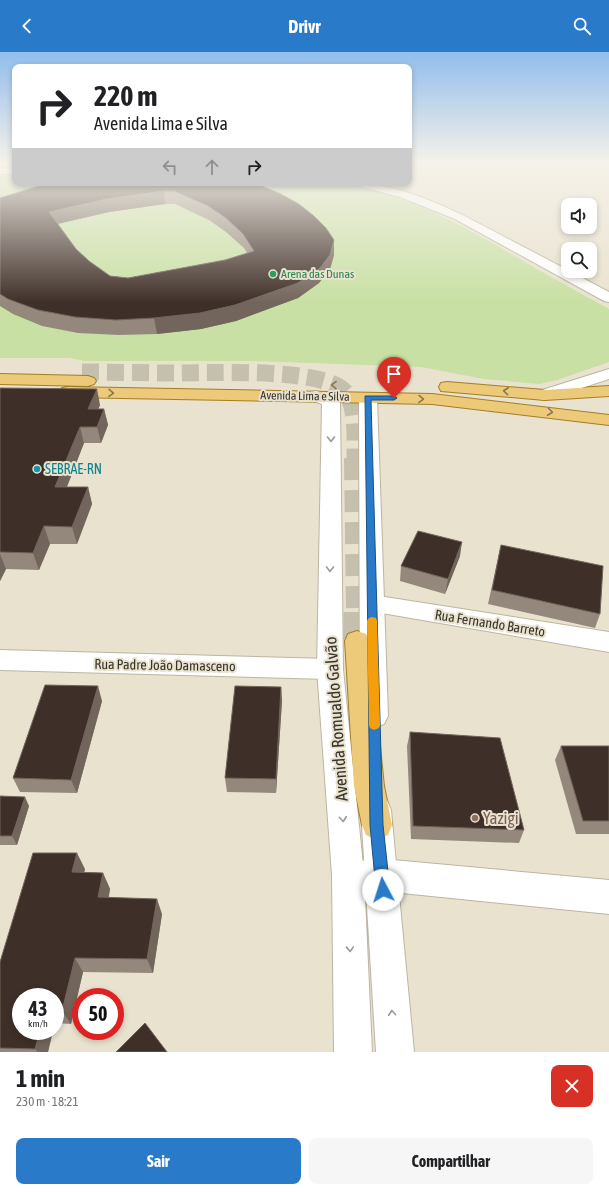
<!DOCTYPE html>
<html lang="pt">
<meta charset="utf-8">
<style>
body{margin:0;font-family:"Asap Condensed",sans-serif;background:#f6f6f6;color:#202124;height:100vh;display:flex;flex-direction:column;font-size:15px;white-space:nowrap}
*{box-sizing:border-box;margin:0}
p{font-size:13px;color:#757577}
.icon{flex:none;width:22px;height:22px;fill:none;stroke:currentColor;stroke-width:2;stroke-linecap:round;stroke-linejoin:round}
.map{position:relative;height:1000px;overflow:hidden}
.side{display:flex;flex-direction:column;background:#fff;flex:1}
.side>*{flex:none}
.hud{position:absolute;left:12px;top:12px;width:400px;height:122px;border-radius:8px;box-shadow:0 2px 6px #0003;background:#fff;color:#202124;overflow:hidden}
.fabs{position:absolute;left:561px;top:146px;display:grid;gap:8px}
.fabs a{display:grid;place-items:center;width:36px;height:36px;border-radius:8px;background:#fff;box-shadow:0 2px 6px #0003;font-size:20px}
.speed{position:absolute;left:12px;top:936px;display:flex;gap:8px;font-size:20px;font-weight:700;text-align:center}
.speed>*{display:grid;place-content:center;width:52px;height:52px;border-radius:50%;background:#fff;box-shadow:0 2px 6px #0003;line-height:1}
.speed small{font-size:10px;font-weight:400}
.speed .limit{border:6px solid #d22;background:#fff;color:#111}
.pin{position:absolute;display:grid;place-items:center;width:34px;height:34px;color:#fff;margin:-41px -17px;border-radius:50% 50% 50% 0;rotate:-45deg;box-shadow:0 0 4px #0007}
.pin .icon{rotate:45deg}
.me{position:absolute;width:44px;margin:-22px;rotate:355deg;stroke-linejoin:round;filter:drop-shadow(0 0 3px #0008)}
.turn{display:flex;align-items:center;gap:14px;height:84px;padding:0 16px;font-size:18px}
.turn .icon{width:52px;height:52px;stroke-width:2.5}
.turn b{display:block;font-size:28px;line-height:34px}
.lanes{display:flex;align-items:center;height:38px;padding:0 16px;background:#0003;justify-content:center;gap:20px;direction:ltr}
.lanes .off{opacity:.35}
.round{display:grid;place-items:center;flex:none;width:42px;height:42px;border-radius:8px;background:#f6f6f6}
.summary{display:flex;align-items:center;justify-content:space-between;height:68px;padding:0 16px}
h1{font-size:24px;font-weight:700;line-height:30px}
.action{display:flex;gap:8px;margin-top:auto;padding:8px 16px}
.action a{flex:1;height:46px;border-radius:8px;background:#297bca;color:#fff;font-size:16px;font-weight:700;line-height:46px;text-align:center}
.action a+a{background:#f6f6f6;color:#202124}
header{display:flex;justify-content:space-between;align-items:center;height:52px;padding:0 16px;background:#297bca;color:#fff;font-size:18px;font-weight:700}
.map>svg:first-child{display:block}
.green{fill:#c8e0a3}
.lines{fill:none;stroke-linecap:round;stroke-linejoin:round}
.primary-tunnel-far2{stroke:#c5bfae;stroke-width:17;stroke-dasharray:17 8;stroke-linecap:butt}
.primary-tunnel-far1{stroke:#c5bfae;stroke-width:22;stroke-dasharray:22 10;stroke-linecap:butt}
.primary-tunnel{stroke:#c5bfae;stroke-width:27;stroke-dasharray:27 14;stroke-linecap:butt}
.street-casing{stroke:#bbb5a2;stroke-width:2}
.secondary-casing{stroke:#bbb5a2;stroke-width:2}
.primary-casing{stroke:#a47e26;stroke-width:2}
.street{fill:#fff;fill-rule:evenodd}
.secondary{fill:#fff;fill-rule:evenodd}
.primary{fill:#ecca7a;fill-rule:evenodd}
.wall{fill:#94887c;fill-rule:evenodd}
.shaded-wall{fill:#72655b}
.building{fill:#3f2f29;stroke:#72655b;fill-rule:evenodd}
.oneway{stroke:#88774f}
.oneway2{stroke:#9a9996}
.route{fill:#297bca;stroke:#1b5083}
.slow{fill:#f59e0b}
.leisure-dot{fill:#2e9e5b;stroke:#e9e2cf;stroke-width:1.5}
.culture-dot{fill:#0f9aa8;stroke:#e9e2cf;stroke-width:1.5}
.education-dot{fill:#8d6e63;stroke:#e9e2cf;stroke-width:1.5}
.labels{text-anchor:middle;stroke-width:4;stroke-linejoin:round;paint-order:stroke}
.far-leisure-label{font-size:12px;fill:#27864d;stroke:#e9e2cf;text-anchor:start}
.far-street-label{font-size:12px;fill:#36332c;stroke:#e9e2cf}
.culture-label{font-size:14px;fill:#0d838f;stroke:#e9e2cf;text-anchor:start}
.street-label{font-size:14px;fill:#36332c;stroke:#e9e2cf}
.near-street-label{font-size:17px;fill:#36332c;stroke:#e9e2cf}
.near-education-label{font-size:17px;fill:#785e54;stroke:#e9e2cf;text-anchor:start}
</style>
<header><svg class="icon" aria-label="back" viewBox="0 0 24 24"><path d="M15 5l-7 7 7 7"/></svg>Drivr<svg class="icon" aria-label="search" viewBox="0 0 24 24"><circle cx="10" cy="10" r="6"/><path d="M15 15l6 6"/></svg></header>
<div class="map">
<svg width="609" height="1000" viewBox="0 0 609 1000">
<rect width="100%" height="100%" fill="#e9e2cf"/>
<path class="green" d="M15 122V131H339C407 142 460 172 518 206 548 224 579 240 609 257V310L557 328 539 332 484 327 421 315 251 309H85L70 306H0V123Z"/>
<g class="lines">
<path class="primary-tunnel-far2" d="M82 320C113 320 145 321 176 321 209 321 327 315 346 341 357 356 355 389 355 407"/>
<path class="primary-tunnel-far1" d="M355 406 357 561"/>
<path class="primary-tunnel" d="M357 560V589"/>
<defs>
<path id="street" d="M0 116H15V122H0Z
M354 131C407 131 467 165 512 189 545 206 577 223 609 240V250L604 249 455 167 400 145 355 133Z
M609 317V327L545 348 539 347 537 343 539 339Z
M372 543 609 580V600L364 558 360 552 364 546Z
M0 598 330 607 339 610 343 617 339 624 330 627 0 618Z
M367 807H382L609 828V862L382 839H367L356 834 351 823 356 812Z"/>
<path id="secondary" d="M316 339 333 343 340 351 343 617 364 823 372 1000H334L332 823 317 617 322 352 310 348 308 344 310 340Z
M368 341 374 342 377 346 388 664 384 672 374 676 364 672 360 664 359 346 362 342Z
M376 744 387 748 391 758 414 1000H376L361 758 365 748Z"/>
<path id="primary" d="M0 322 88 324 94 326 96 329 94 332 88 334 0 332Z
M447 330 545 338 609 334V344L545 348 441 339 439 335 441 331Z
M68 335 432 342 609 363V373L432 352 68 345 62 344 60 340 62 336Z
M357 579 366 582 369 589 384 734 392 773 388 783 377 788 366 783 362 773 354 734 345 589 348 582Z"/>
</defs>
<use href="#street" class="street-casing"/>
<use href="#secondary" class="secondary-casing"/>
<use href="#primary" class="primary-casing"/>
<use href="#street" class="street"/>
<use href="#secondary" class="secondary"/>
<use href="#primary" class="primary"/>
</g>
<path class="wall" d="M255 131 334 203 330 217 319 231 298 246 236 269 201 277 157 282 119 283 78 281 42 274 13 262 0 254V146ZM165 152H175L209 168 226 180 244 196 247 201 225 208 128 226 110 224 89 209 76 197 58 172 109 160Z
M0 336 100 353 98 357H104L108 373 101 391H84L67 435H88L92 452 77 492H50L39 518 6 517 0 529Z
M501 493 600 562 595 576 488 552Z
M460 504 445 542 400 529 401 514Z
M281 635 282 649 276 741 227 740 225 726Z
M102 649 77 741 20 740 13 726Z
M410 680 524 778 519 791 411 787 407 694Z
M561 694H609V782H576L555 708Z
M0 744 29 754 17 793H0Z
M85 817 84 820 103 821 110 837 109 845 162 862 153 921 83 920 71 972 55 971V972V945L21 979H53L48 1000H0V910Z"/>
<path class="shaded-wall" d="M164 139 165 152 109 160 52 173 49 160 107 147Z
M334 188V203L330 217 319 231 298 246 236 269 201 277 157 282 154 266Z
M97 337 100 353 92 373 88 357Z
M104 357 108 373 101 391 97 375Z
M80 375 84 391 60 452 55 435Z
M88 435 92 452 77 492 72 475Z
M44 474 50 492 39 518 33 501Z
M462 490 460 504 445 542 448 527Z
M0 502 6 517 0 529Z
M98 634 102 649 77 741 71 728Z
M281 635 282 649 276 741V727Z
M25 745 29 754 17 793 12 784Z
M77 801 85 817 80 836 72 820Z
M103 821 110 837 105 861 98 845Z
M157 847 162 862 153 921 147 907Z
M75 906 83 920 71 972 62 959Z
M40 979H53L48 1000H38L35 997Z"/>
<path class="building" d="M51 131H255L281 142 299 152 314 164 326 176 334 188 330 203 320 216 298 231 235 253 200 261 154 266 116 268 75 265 38 258 8 247 0 242V146L42 133ZM164 139H174L208 154 226 166 243 182 254 199 225 208 128 226 110 224 89 209 76 197 49 160 107 147Z
M0 336 97 337 88 357H104L97 375H80L55 435H88L72 475 44 474 33 501 0 500Z
M418 479 462 490 448 527 401 514Z
M501 493 603 514 600 562 492 538Z
M45 633 98 634 71 728 13 726Z
M235 634 281 635 276 727 225 726Z
M410 680 500 686 524 778 413 774Z
M561 694H609V769H583Z
M0 744 25 745 12 784H0Z
M33 801H77L72 820 103 821 98 845 157 847 147 907 75 906 62 959H55V945H21V979H40L35 997 0 996V910Z
M145 971 167 1000H116Z"/>
<defs><path id="oneway-chevron" d="M-2-3.5L2.5 0L-2 3.5" fill="none" stroke-width="1.6" stroke-linecap="round" stroke-linejoin="round"/></defs>
<g class="oneway">
<use href="#oneway-chevron" transform="translate(334 333) rotate(-179)"/>
<use href="#oneway-chevron" transform="translate(506 339) rotate(-174)"/>
<use href="#oneway-chevron" transform="translate(111 341) rotate(1)"/>
<use href="#oneway-chevron" transform="translate(421 347) rotate(1)"/>
<use href="#oneway-chevron" transform="translate(550 360) rotate(7)"/>
</g>
<g class="oneway2">
<use href="#oneway-chevron" transform="translate(331 387) rotate(90)"/>
<use href="#oneway-chevron" transform="translate(330 517) rotate(90)"/>
<use href="#oneway-chevron" transform="translate(343 767) rotate(85)"/>
<use href="#oneway-chevron" transform="translate(350 897) rotate(88)"/>
<use href="#oneway-chevron" transform="translate(392 961) rotate(-94)"/>
</g>
<linearGradient id="sky" x2="0" y2="1"><stop stop-color="#92bded"/><stop offset="0.44" stop-color="#f5f2e9"/><stop offset="1" stop-color="#f5f2e9" stop-opacity="0"/></linearGradient>
<rect width="609" height="251" fill="url(#sky)"/>
<path class="route" d="M365 344H394L397 346 394 348H371L383 773 390 838 388 843 383 845 378 843 376 838 370 773Z"/>
<path class="slow" d="M372 565 376 566 377 569 380 673 379 676 374 678 370 676 369 673 367 569 369 566Z"/>
<circle class="leisure-dot" cx="273" cy="222" r="4"/>
<circle class="culture-dot" cx="37" cy="417" r="4"/>
<circle class="education-dot" cx="475" cy="766" r="4"/>
<g class="labels">
<g class="far-leisure-label">
<text x="281" y="226">Arena das Dunas</text>
</g>
<g class="far-street-label">
<text transform="translate(305 344) rotate(1)" y="4">Avenida Lima e Silva</text>
</g>
<g class="culture-label">
<text x="45" y="422">SEBRAE-RN</text>
</g>
<g class="street-label">
<text transform="translate(490 571) rotate(9)" y="5">Rua Fernando Barreto</text>
<text transform="translate(165 613) rotate(1)" y="5">Rua Padre João Damasceno</text>
</g>
<g class="near-street-label">
<text transform="translate(336 667) rotate(-94)" y="6">Avenida Romualdo Galvão</text>
</g>
<g class="near-education-label">
<text x="483" y="772">Yazigi</text>
</g>
</g>
</svg>
<div class="fabs">
<a><svg class="icon" aria-label="sound" viewBox="0 0 24 24"><path d="M4 9h4l5-4v14l-5-4H4zM17 9q2 3 0 6"/></svg></a>
<a><svg class="icon" aria-label="search" viewBox="0 0 24 24"><circle cx="10" cy="10" r="6"/><path d="M15 15l6 6"/></svg></a>
</div>
<div class="speed"><div>43<small>km/h</small></div><div class="limit">50</div></div>
<div class="pin" style="left:394px;top:346px;background:#d93025"><svg class="icon" aria-label="arrive" viewBox="0 0 24 24"><path d="M6 21V4h12l-3 4 3 4H6"/></svg></div>
<svg class="me" style="left:383px;top:838px" viewBox="-20 -20 40 40"><circle r="19" fill="#fff"/><path d="M0-13L10 11 0 6-10 11z" fill="#297bca"/></svg>
<div class="hud">
<div class="turn"><svg class="icon" aria-label="right" viewBox="0 0 24 24"><path d="M7 20v-9h11M14 6l5 5-5 5"/></svg><div><b>220 m</b>Avenida Lima e Silva</div></div>
<div class="lanes"><svg class="icon off" aria-label="left" viewBox="0 0 24 24"><path d="M17 20v-9H6M10 6l-5 5 5 5"/></svg><svg class="icon off" aria-label="ahead" viewBox="0 0 24 24"><path d="M12 20V5M6 11l6-6 6 6"/></svg><svg class="icon" aria-label="right" viewBox="0 0 24 24"><path d="M7 20v-9h11M14 6l5 5-5 5"/></svg></div>
</div>
</div>
<section class="side">
<div class="summary"><div><h1>1 min</h1><p>230 m · 18:21</p></div><a class="round" style="background:#d93025;color:#fff"><svg class="icon" aria-label="close" viewBox="0 0 24 24"><path d="M6 6l12 12M18 6L6 18"/></svg></a></div>
<div class="action"><a>Sair</a><a>Compartilhar</a></div>
</section>
